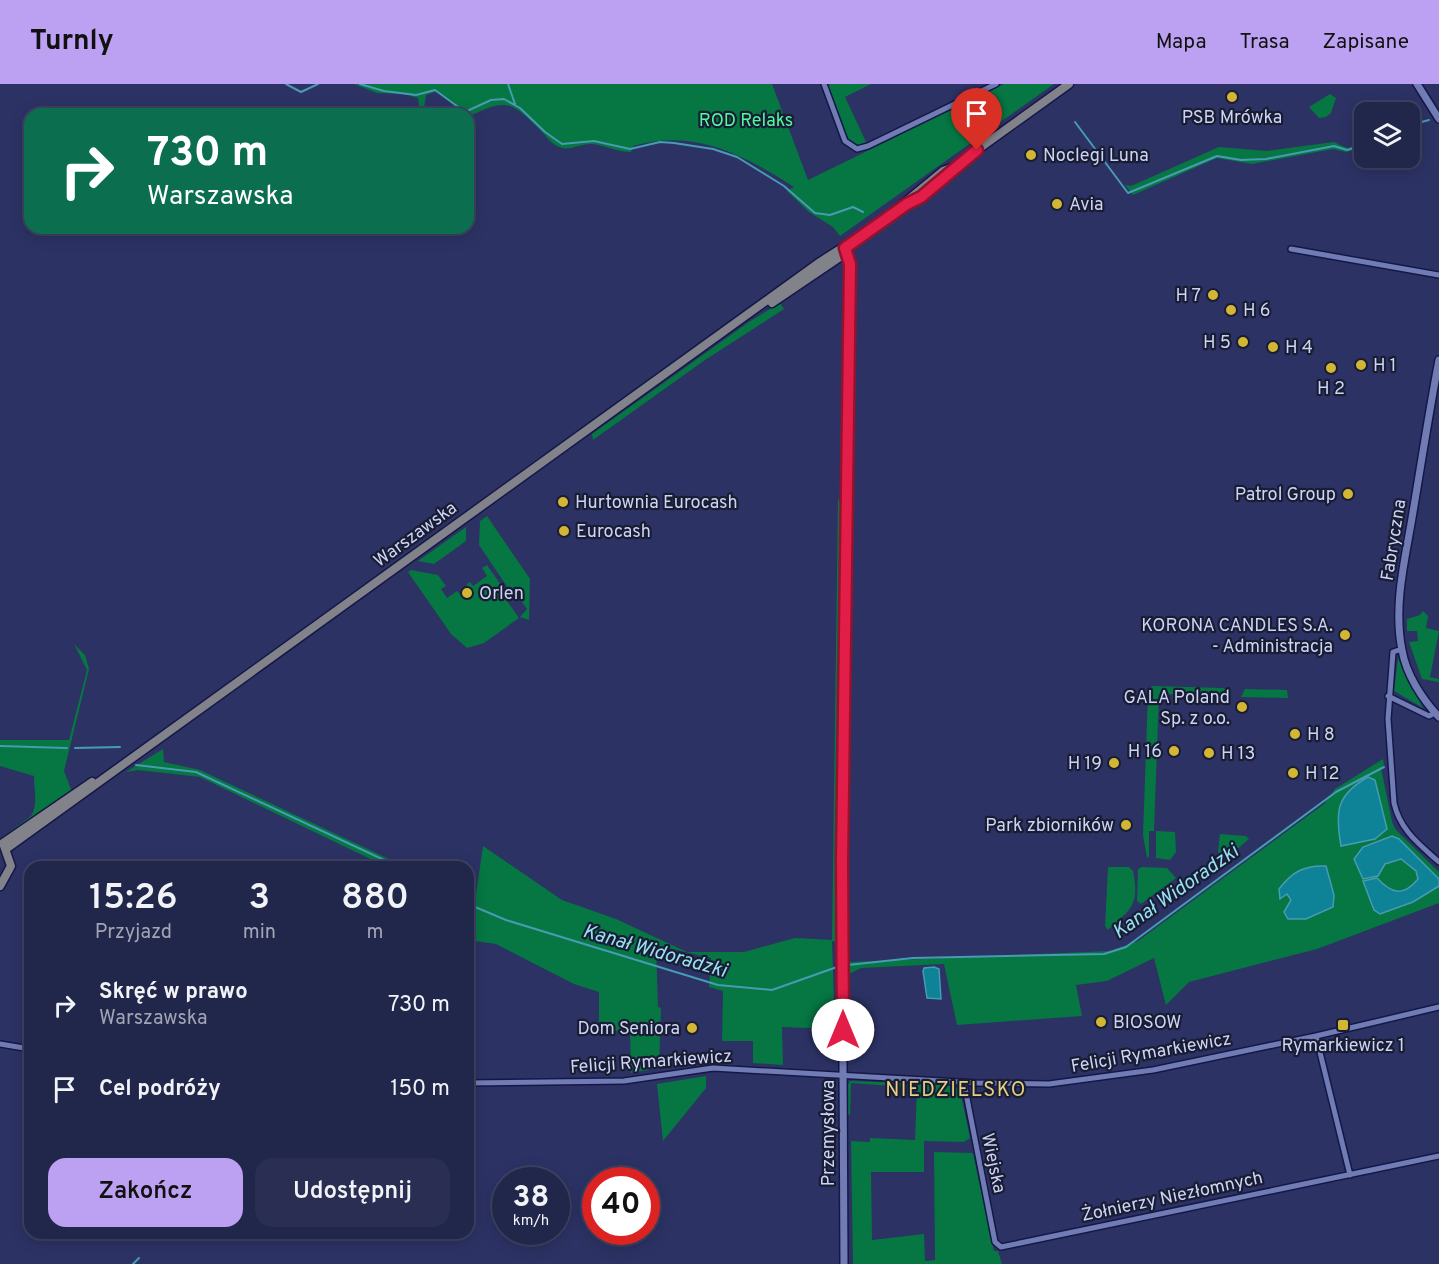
<!DOCTYPE html>
<html lang="pl">
<meta charset="utf-8">
<style>
body{margin:0;font-family:Overpass,sans-serif;background:#292e52;color:#f1f3f6;height:100vh;display:flex;flex-direction:column;font-size:22px;white-space:nowrap}
*{box-sizing:border-box;margin:0}
p{font-size:20px;color:#a2a5b5}
.icon{flex:none;width:33px;height:33px;fill:none;stroke:currentColor;stroke-width:2;stroke-linecap:round;stroke-linejoin:round}
.map{position:relative;flex:1;overflow:hidden}
.side{position:absolute;left:24px;top:777px;width:450px;height:378px;display:flex;flex-direction:column;background:#21264b;border-radius:18px;box-shadow:0 3px 15px #0003,0 0 0 2px #3e4363}
.side>*{flex:none}
.top-card{position:absolute;left:24px;top:24px;width:450px;height:126px;border-radius:18px;box-shadow:0 3px 15px #0003,0 0 0 2px #3e4363;background:#0b6e4f;color:#fff;overflow:hidden}
.controls{position:absolute;left:1354px;top:18px;display:grid;gap:12px}
.controls a{display:grid;place-items:center;width:66px;height:66px;border-radius:12px;background:#21264b;box-shadow:0 3px 15px #0003,0 0 0 2px #3e4363;font-size:30px}
.speed{position:absolute;left:492px;top:1083px;display:flex;gap:12px;font-size:30px;font-weight:700;text-align:center}
.speed>*{display:grid;place-content:center;width:78px;height:78px;border-radius:50%;background:#21264b;box-shadow:0 3px 15px #0003,0 0 0 2px #3e4363;line-height:1}
.speed small{font-size:15px;font-weight:400}
.speed .limit{border:9px solid #d22;background:#fff;color:#111}
.pin{position:absolute;display:grid;place-items:center;width:51px;height:51px;color:#fff;margin:-62px -26px;border-radius:50% 50% 50% 0;rotate:-45deg;box-shadow:0 0 6px #0007}
.pin .icon{rotate:45deg}
.me{position:absolute;width:66px;margin:-33px;rotate:0deg;stroke-linejoin:round;filter:drop-shadow(0 0 4px #0008)}
.turn{display:flex;align-items:center;gap:21px;height:126px;padding:0 24px;font-size:27px}
.turn .icon{width:78px;height:78px;stroke-width:2.5}
.turn b{display:block;font-size:42px;line-height:51px}
.eta{display:flex;justify-content:space-evenly;align-items:center;height:102px;text-align:center}
.eta b{font-size:36px;font-weight:600;line-height:42px}
.primary-button{display:flex;gap:12px;margin-top:auto;padding:12px 24px}
.primary-button a{flex:1;height:69px;border-radius:18px;background:#bca0f2;color:#111;font-size:24px;font-weight:600;line-height:69px;text-align:center}
.primary-button a+a{background:#292e52;color:#f1f3f6}
ul{padding:0;list-style:none}
li{display:flex;align-items:center;gap:18px;height:84px;padding:0 24px}
li div{flex:1}
li b{display:block;font-size:22px}
li em{font-style:normal}
header{display:flex;align-items:center;gap:36px;box-sizing:border-box;height:84px;padding:0 30px;background:#bca0f2;color:#111}
header strong{font-size:28px}
nav{display:flex;gap:33px;margin-inline-start:auto;font-size:21px}
.map>svg:first-child{display:block}
.green{fill:#067643}
.water{fill:#0e8297;stroke:#479bb3;stroke-width:1.5}
.lines{fill:none;stroke-linecap:round;stroke-linejoin:round}
.stream{stroke:#479bb3;stroke-width:2}
.minor-casing{stroke:#151847;stroke-width:8}
.tertiary-casing{stroke:#151847;stroke-width:10}
.secondary-casing{stroke:#151847;stroke-width:11}
.minor{stroke:#717cb4;stroke-width:5}
.tertiary{stroke:#717cb4;stroke-width:7}
.secondary{stroke:#82828b;stroke-width:8}
.route-casing{stroke:#92132f;stroke-width:15}
.route{stroke:#e11d48;stroke-width:10}
.poi-dot{fill:#d4b635;stroke:#191d34;stroke-width:2}
.labels{text-anchor:middle;stroke-width:4.5;stroke-linejoin:round;paint-order:stroke}
.poi-label{font-size:18px;fill:#cdd4f3;stroke:#191d34;text-anchor:start}
.park-label{font-size:18px;fill:#50fa9e;stroke:#191d34}
.street-label{font-size:18px;fill:#cdd4f3;stroke:#191d34}
.water-label{font-size:20px;font-style:italic;fill:#98e0f2;stroke:#191d34}
.neighbourhood-label{font-size:20px;letter-spacing:1.5px;fill:#e4cf82;stroke:#191d34}
</style>
<header>
<strong>Turnly</strong>
<nav><a>Mapa</a><a>Trasa</a><a>Zapisane</a></nav>
</header>
<div class="map">
<svg width="1439" height="1180" viewBox="0 0 1439 1180">
<rect width="100%" height="100%" fill="#2c3264"/>
<path class="green" d="M354 0H772L808 96 1004 0H1054L840 152 833 143 809 128 787 107 794 103C744 71 694 44 633 62L631 68C616 68 602 60 590 60 581 60 571 66 562 64 554 62 549 56 544 50 513 19 509 12 468 33L437 7 426 11 423 30H420L418 14 404 10 377 9Z
M830 0H871L845 13 866 58 855 62 848 56 828 3Z
M1330 10 1336 14 1331 29 1326 33 1319 34 1309 23Z
M1334 58 1347 64 1365 59V63L1346 68 1333 65 1252 80 1217 74 1133 111 1125 101 1131 102 1219 63 1267 67Z
M780 219 784 225 705 276 593 356 592 350 749 238Z
M838 415 841 419 839 859 832 857 835 945 782 943 783 981 753 979V957H722L723 907 709 903 711 874 656 861 658 923 661 924 659 984 631 989 630 947H599V908L574 900 496 860 468 856V814L475 817 483 762 562 816 616 835 687 868H744L795 854 832 856Z
M487 432 530 495 529 536 520 533 527 525 517 511 514 513 479 461 480 437Z
M466 443V457L434 480 418 477Z
M487 481 508 511 505 514 519 534 484 559 467 564 451 550 408 488 411 486 438 491 446 502 441 505 447 514 457 507 462 512 468 508 467 500 470 498 473 502 487 492 482 484Z
M1423 527 1428 532 1426 544 1439 547 1430 593 1439 595V598L1422 595 1409 558 1418 557 1417 547H1407V535L1420 531Z
M74 560 85 571 89 585 64 687 72 708 0 755 31 732C38 722 34 704 34 692L0 682V656H69L87 586Z
M1398 574 1423 624 1394 607Z
M1152 602 1224 604 1230 609V612L1159 610 1154 747H1149V772L1147 774 1143 751 1148 610Z
M1245 605 1287 606 1288 614 1241 613Z
M163 665 164 678 200 686 406 783H387L200 693 138 686 126 688Z
M1383 675 1384 681 1381 684 1392 738 1396 746 1439 788V819L1317 865 1189 898 1166 921 1154 874 1107 897 1076 901 1082 932 957 941 944 880 861 884 849 890V878L1110 867 1138 857 1324 720 1335 705Z
M1156 747 1175 748 1176 768 1170 776 1156 774Z
M1220 750 1246 752 1249 755 1229 772 1222 774 1218 768Z
M1108 783H1129L1133 787C1140 822 1131 825 1108 846L1105 842Z
M1142 783 1167 784 1176 794 1141 820 1137 817 1138 785Z
M706 992V1004L663 1057 657 1000Z
M850 997 905 999 907 1003 851 999 850 1031 846 1030V1004Z
M911 1000 949 1001 957 1004 961 1011 970 1054 964 1058 924 1057V1088H871L872 1156 924 1150 925 1177 935 1176 934 1068 973 1069 994 1167H998L1002 1180H853L851 1057 870 1058V1054L915 1056 917 1004H911Z"/>
<path class="water" d="M1368 693 1375 696 1387 745 1375 755 1341 762C1335 728 1336 711 1368 693Z
M1392 752 1399 755 1439 795V802L1413 818 1380 830 1374 826 1363 797 1377 794C1392 810 1403 813 1418 795L1416 787 1401 775 1385 780 1378 792 1363 795 1354 775 1363 763Z
M1326 782 1334 811 1333 823 1306 835H1288L1284 828 1291 816 1287 810 1280 815 1279 805C1292 788 1304 781 1326 782Z
M934 883 939 885 941 915 927 914 923 887 924 884Z"/>
<g class="lines">
<path class="stream" d="M286 0 301 8 318 0
M360 0 384 7 416 11 435 6 465 28 491 16 504 15 520 24 545 48 562 60 594 57 630 65 660 58 674 59 713 65 737 73 784 102 815 129 830 131 853 123 863 128
M508 0 515 20
M1075 38 1128 109 1217 72 1241 76 1266 75 1334 62 1347 66 1365 61
M1410 41 1429 36
M0 662 67 664
M75 664 120 663
M136 681 196 688 399 783
M468 820 506 836 718 901 772 906 837 883
M848 881 913 874 1104 870 1126 863 1336 708 1384 683
M133 1180 139 1174"/>
<defs>
<path id="minor" d="M824 0 845 57 857 65 868 62 996 0
M1291 165 1439 191
M1402 565 1393 568 1388 635 1394 719C1400 746 1419 760 1439 778
M1388 612 1429 632 1435 629
M1316 952 1350 1091
M0 960 30 965
M468 999 624 997 713 984 977 999 1049 1000 1153 986 1316 952 1439 923
M964 999 995 1158 1001 1163 1439 1072"/>
<path id="tertiary" d="M1417 0 1439 35
M1439 276C1429 328 1421 381 1412 434 1405 476 1393 522 1402 566 1406 590 1422 615 1439 633
M844 1180 842 778 850 180 845 164"/>
<path id="secondary" d="M911 118 921 113 977 66 1069 0
M772 219 840 173 845 164
M6 765 820 178 875 143 943 87 957 82
M0 802 11 782 3 759 92 698"/>
</defs>
<use href="#minor" class="minor-casing"/>
<use href="#tertiary" class="tertiary-casing"/>
<use href="#secondary" class="secondary-casing"/>
<use href="#minor" class="minor"/>
<use href="#tertiary" class="tertiary"/>
<use href="#secondary" class="secondary"/>
</g>
<g class="lines">
<defs>
<path id="route" d="M843 946 842 778 850 180 845 164 907 120 921 113 977 66"/>
</defs>
<use href="#route" class="route-casing"/>
<use href="#route" class="route"/>
</g>
<g class="poi-dot">
<circle cx="1232" cy="13" r="6"/>
<circle cx="1031" cy="71" r="6"/>
<circle cx="1057" cy="120" r="6"/>
<circle cx="1213" cy="211" r="6"/>
<circle cx="1231" cy="226" r="6"/>
<circle cx="1243" cy="258" r="6"/>
<circle cx="1273" cy="263" r="6"/>
<circle cx="1361" cy="281" r="6"/>
<circle cx="1331" cy="284" r="6"/>
<circle cx="1348" cy="410" r="6"/>
<circle cx="563" cy="418" r="6"/>
<circle cx="564" cy="447" r="6"/>
<circle cx="467" cy="509" r="6"/>
<circle cx="1345" cy="551" r="6"/>
<circle cx="1242" cy="623" r="6"/>
<circle cx="1295" cy="650" r="6"/>
<circle cx="1174" cy="667" r="6"/>
<circle cx="1209" cy="669" r="6"/>
<circle cx="1114" cy="679" r="6"/>
<circle cx="1293" cy="689" r="6"/>
<circle cx="1126" cy="741" r="6"/>
<circle cx="1101" cy="938" r="6"/>
<rect x="1337" y="935" width="12" height="12" rx="3"/>
<circle cx="692" cy="944" r="6"/>
</g>
<g class="labels">
<g class="poi-label">
<text x="1232" y="39" text-anchor="middle">PSB Mrówka</text>
<text x="1043" y="77">Noclegi Luna</text>
<text x="1069" y="126">Avia</text>
<text x="1201" y="217" text-anchor="end">H 7</text>
<text x="1243" y="232">H 6</text>
<text x="1231" y="264" text-anchor="end">H 5</text>
<text x="1285" y="269">H 4</text>
<text x="1373" y="287">H 1</text>
<text x="1331" y="310" text-anchor="middle">H 2</text>
<text x="1336" y="416" text-anchor="end">Patrol Group</text>
<text x="575" y="424">Hurtownia Eurocash</text>
<text x="576" y="453">Eurocash</text>
<text x="479" y="515">Orlen</text>
<text x="1333" y="547" text-anchor="end">KORONA CANDLES S.A.<tspan x="1333" dy="21">- Administracja</tspan></text>
<text x="1230" y="619" text-anchor="end">GALA Poland<tspan x="1230" dy="21">Sp. z o.o.</tspan></text>
<text x="1307" y="656">H 8</text>
<text x="1162" y="673" text-anchor="end">H 16</text>
<text x="1221" y="675">H 13</text>
<text x="1102" y="685" text-anchor="end">H 19</text>
<text x="1305" y="695">H 12</text>
<text x="1114" y="747" text-anchor="end">Park zbiorników</text>
<text x="1113" y="944">BIOSOW</text>
<text x="680" y="950" text-anchor="end">Dom Seniora</text>
<text x="1343" y="967" text-anchor="middle">Rymarkiewicz 1</text>
</g>
<g class="park-label">
<text x="746" y="42">ROD Relaks</text>
</g>
<g class="street-label">
<text transform="translate(415 450) rotate(-36)" y="6">Warszawska</text>
<text transform="translate(1393 456) rotate(-81)" y="6">Fabryczna</text>
<text transform="translate(1151 968) rotate(-10)" y="6">Felicji Rymarkiewicz</text>
<text transform="translate(651 977) rotate(-4)" y="6">Felicji Rymarkiewicz</text>
<text transform="translate(828 1049) rotate(-90)" y="6">Przemysłowa</text>
<text transform="translate(994 1079) rotate(78)" y="6">Wiejska</text>
<text transform="translate(1172 1112) rotate(-12)" y="6">Żołnierzy Niezłomnych</text>
</g>
<g class="water-label">
<text transform="translate(1175 807) rotate(-35)" y="7">Kanał Widoradzki</text>
<text transform="translate(655 866) rotate(16)" y="7">Kanał Widoradzki</text>
</g>
<g class="neighbourhood-label">
<text x="956" y="1012">NIEDZIELSKO</text>
</g>
</g>
</svg>
<div class="controls">
<a><svg class="icon" aria-label="layers" viewBox="0 0 24 24"><path d="M12 4l9 5-9 5-9-5zM3 14l9 5 9-5"/></svg></a>
</div>
<div class="speed"><div>38<small>km/h</small></div><div class="limit">40</div></div>
<div class="pin" style="left:977px;top:66px;background:#d93025"><svg class="icon" aria-label="arrive" viewBox="0 0 24 24"><path d="M6 21V4h12l-3 4 3 4H6"/></svg></div>
<svg class="me" style="left:843px;top:946px" viewBox="-20 -20 40 40"><circle r="19" fill="#fff"/><path d="M0-13L10 11 0 6-10 11z" fill="#e11d48"/></svg>
<div class="top-card">
<div class="turn"><svg class="icon" aria-label="right" viewBox="0 0 24 24"><path d="M7 20v-9h11M14 6l5 5-5 5"/></svg><div><b>730 m</b>Warszawska</div></div>
</div>
<section class="side">
<div class="eta">
<div><b>15:26</b><p>Przyjazd</p></div>
<div><b>3</b><p>min</p></div>
<div><b>880</b><p>m</p></div>
</div>
<ul>
<li><svg class="icon" aria-label="right" viewBox="0 0 24 24"><path d="M7 20v-9h11M14 6l5 5-5 5"/></svg><div><b>Skręć w prawo</b><p>Warszawska</p></div><em>730 m</em></li>
<li><svg class="icon" aria-label="arrive" viewBox="0 0 24 24"><path d="M6 21V4h12l-3 4 3 4H6"/></svg><div><b>Cel podróży</b></div><em>150 m</em></li>
</ul>
<div class="primary-button"><a>Zakończ</a><a>Udostępnij</a></div>
</section>
</div>
